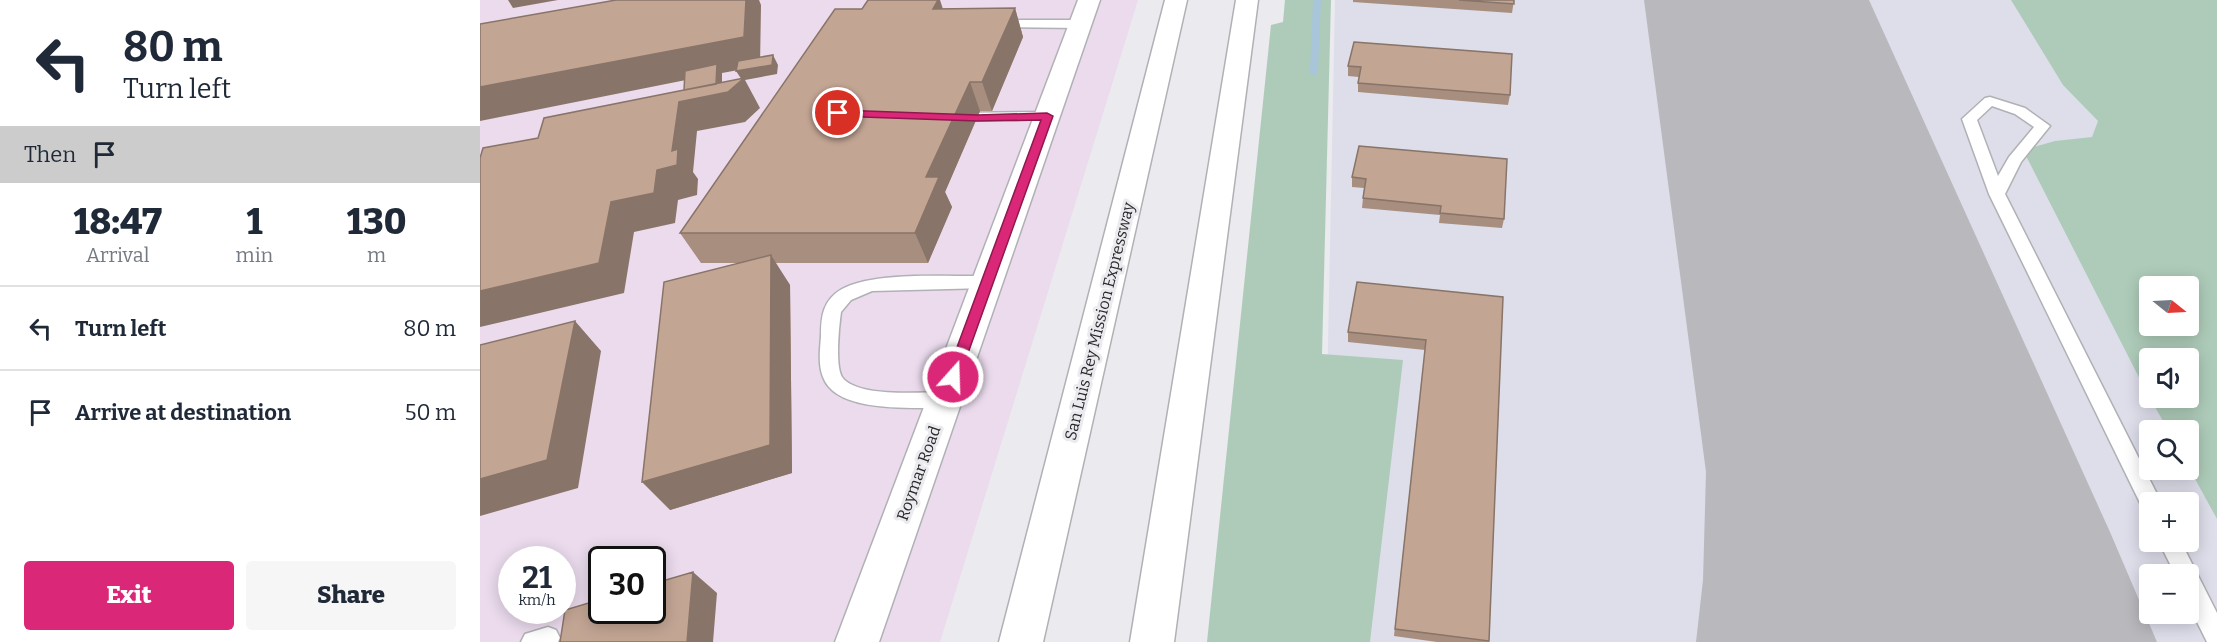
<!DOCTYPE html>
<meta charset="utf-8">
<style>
body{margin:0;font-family:Bitter,serif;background:#f6f6f7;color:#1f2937;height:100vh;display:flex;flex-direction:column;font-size:22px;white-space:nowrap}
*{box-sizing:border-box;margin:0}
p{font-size:20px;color:#747a83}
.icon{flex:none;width:33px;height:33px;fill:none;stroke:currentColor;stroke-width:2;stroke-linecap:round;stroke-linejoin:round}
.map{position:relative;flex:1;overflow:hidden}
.details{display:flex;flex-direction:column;background:#fff;width:480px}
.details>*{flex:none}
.banner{background:#fff;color:#1f2937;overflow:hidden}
.needle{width:39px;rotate:108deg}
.tools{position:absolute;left:1659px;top:276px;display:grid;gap:12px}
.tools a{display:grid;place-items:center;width:60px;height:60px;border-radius:6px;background:#fff;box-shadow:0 3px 15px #0003;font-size:30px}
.speed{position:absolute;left:18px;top:546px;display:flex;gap:12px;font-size:30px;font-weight:700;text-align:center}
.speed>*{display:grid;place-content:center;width:78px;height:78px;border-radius:50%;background:#fff;box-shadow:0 3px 15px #0003;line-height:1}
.speed small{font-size:15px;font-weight:400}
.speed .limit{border:3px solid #111;border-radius:9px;background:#fff;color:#111}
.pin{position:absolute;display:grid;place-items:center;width:51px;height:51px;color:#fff;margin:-26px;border:3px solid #fff;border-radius:50%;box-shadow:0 2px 6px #0007}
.me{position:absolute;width:66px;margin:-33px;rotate:20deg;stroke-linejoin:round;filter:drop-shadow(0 0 4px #0008)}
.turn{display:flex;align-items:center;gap:21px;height:126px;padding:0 24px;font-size:27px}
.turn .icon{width:78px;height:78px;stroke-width:2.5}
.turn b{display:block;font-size:42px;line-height:51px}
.then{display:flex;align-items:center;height:57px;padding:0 24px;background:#0003;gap:12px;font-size:22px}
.eta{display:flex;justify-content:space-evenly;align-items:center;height:102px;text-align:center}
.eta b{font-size:36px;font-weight:800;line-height:42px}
.button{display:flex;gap:12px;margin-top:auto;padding:12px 24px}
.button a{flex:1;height:69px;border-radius:6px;background:#db2777;color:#fff;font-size:24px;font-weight:800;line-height:69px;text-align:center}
.button a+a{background:#f6f6f7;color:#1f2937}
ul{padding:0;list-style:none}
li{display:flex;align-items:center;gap:18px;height:84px;padding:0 24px;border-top:2px solid #e0e1e3}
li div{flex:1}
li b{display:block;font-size:22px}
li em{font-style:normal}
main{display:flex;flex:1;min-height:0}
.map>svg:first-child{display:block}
.commercial{fill:#ebdbed;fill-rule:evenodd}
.built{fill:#dddeea;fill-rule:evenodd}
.green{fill:#aecbb9;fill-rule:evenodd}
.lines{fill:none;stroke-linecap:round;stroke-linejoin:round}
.stream{stroke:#a9c5da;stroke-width:8}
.taxiway{fill:#b9b9bd;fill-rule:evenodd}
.runway{fill:#b9b9bd;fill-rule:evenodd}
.lane-casing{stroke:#b0b1b5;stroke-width:3}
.street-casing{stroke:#b0b1b5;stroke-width:3}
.highway-casing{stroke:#b0b1b5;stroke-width:3}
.lane{fill:#fff;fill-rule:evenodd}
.street{fill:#fff;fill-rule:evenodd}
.highway{fill:#fff;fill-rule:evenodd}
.wall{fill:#a88e7f}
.shaded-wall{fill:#887468}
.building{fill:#c3a594;stroke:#887468;stroke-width:1.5}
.route{fill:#db2777;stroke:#8e194d;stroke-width:1.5}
.labels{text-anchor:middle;stroke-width:6;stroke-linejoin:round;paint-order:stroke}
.street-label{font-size:16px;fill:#282829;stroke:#eaeaef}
</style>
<main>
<section class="details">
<div class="banner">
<div class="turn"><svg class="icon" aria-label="left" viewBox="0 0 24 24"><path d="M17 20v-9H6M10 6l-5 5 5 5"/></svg><div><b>80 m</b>Turn left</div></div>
<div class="then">Then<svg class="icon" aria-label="arrive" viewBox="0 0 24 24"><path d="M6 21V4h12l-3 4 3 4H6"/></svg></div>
</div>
<div class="eta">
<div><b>18:47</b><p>Arrival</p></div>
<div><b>1</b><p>min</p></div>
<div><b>130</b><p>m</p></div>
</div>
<ul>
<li><svg class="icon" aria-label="left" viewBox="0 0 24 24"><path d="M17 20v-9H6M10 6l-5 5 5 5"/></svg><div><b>Turn left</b></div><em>80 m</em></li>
<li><svg class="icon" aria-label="arrive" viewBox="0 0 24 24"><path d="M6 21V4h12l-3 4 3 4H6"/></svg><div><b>Arrive at destination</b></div><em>50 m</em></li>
</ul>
<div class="button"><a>Exit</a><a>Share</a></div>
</section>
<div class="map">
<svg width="1737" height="642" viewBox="0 0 1737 642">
<rect width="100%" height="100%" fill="#eaeaef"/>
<path class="commercial" d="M0 0H658L460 642H0ZM32 560H82V610H32ZM122 560H172V610H122Z"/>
<path class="built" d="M855 0H1737V642H842ZM1670 286H1708V326H1670ZM1670 358H1708V398H1670ZM1670 430H1708V470H1670ZM1670 502H1708V542H1670ZM1670 574H1708V614H1670Z"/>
<path class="green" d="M805 0H851L842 354 923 360 890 642H727L791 25 803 22Z
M1531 0H1737V519L1709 468 1708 430H1688L1670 398H1708V358H1670L1669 397 1543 150 1575 141 1612 137 1618 121 1583 85ZM1670 286H1708V326H1670Z"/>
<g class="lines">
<path class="stream" d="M834 71 837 0"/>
<path class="taxiway" d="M1164 0H1232L1238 27C1267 22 1312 31 1337 48 1351 57 1361 71 1371 85L1360 101C1351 103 1340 108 1332 107 1295 105 1290 67 1248 70L1320 383 1338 472 1340 507 1350 529 1361 579 1411 598 1430 642H1216L1223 580 1226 472Z"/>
<path class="runway" d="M1219 0H1389L1630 532 1677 642H1357Z"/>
<defs>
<path id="lane" d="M515 20H600L606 24 600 28 510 27V21Z
M1510 97 1545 108 1570 126 1541 162 1525 194 1681 502H1670V511L1663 509 1509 194 1482 119 1505 98ZM1512 106 1535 114 1554 127 1529 157 1518 176 1497 120Z
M567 112 574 116 572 119 473 121 466 117 473 113Z
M507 276 516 282 507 288 392 291 371 300 361 312C359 326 355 366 362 377 377 398 442 392 465 392L472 395 475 400 472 405 465 408C434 407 356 414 343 377 338 365 340 349 341 336 341 316 343 300 362 289 397 271 467 277 507 276Z
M1679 542H1701L1737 613V642H1727L1708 604V574H1695Z
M68 627 76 630 80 638 78 642H41L45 634Z"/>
<path id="street" d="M598 0H620L399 642H355Z"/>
<path id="highway" d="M685 0H707L563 642H519Z
M756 0H778L694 642H650Z"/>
</defs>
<use href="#lane" class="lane-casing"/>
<use href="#street" class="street-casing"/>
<use href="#highway" class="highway-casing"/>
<use href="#lane" class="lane"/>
<use href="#street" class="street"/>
<use href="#highway" class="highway"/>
</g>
<path class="wall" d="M873 0H1034L1032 13 873 2Z
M535 8 543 37 512 111H500L465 192 472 207 448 263H295L310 285 312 473 190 510 259 263H221L200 233 463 9Z
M874 42 1030 95 1028 105 878 92V83L879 77 868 76V66Z
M879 146 1024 219 1022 228 959 223 960 215 882 208 884 188 872 187V177Z
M1023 297 1009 642H957L914 636 945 350 868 342V332Z"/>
<path class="shaded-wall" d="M28 0H78L33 8Z
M266 0H279L281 5 280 66 242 73V93L248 92 262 80 256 71 292 65 293 55 298 65 297 74 265 80 280 108 265 122 217 131 213 172 218 179 217 195 198 200 195 223 154 232 144 293 0 327V291L119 263 131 202 174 193 177 170 197 165V159L192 151 199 102 209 100 204 91 236 85V74L0 121V87L264 37Z
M458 0H460L469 27 453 9Z
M535 8 543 37 512 111 502 82Z
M490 82 500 111 465 192 472 207 448 263 435 233 446 177Z
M291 255 310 285 312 473 190 510 162 482Z
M95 321 121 351 98 488 0 516V479Z
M213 572 237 593 233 642H207Z"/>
<path class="building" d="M136 0H266L264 37 0 87V24Z
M388 0H458L453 9 535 8 502 82H490L446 177H459L435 233H200L355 9H382Z
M979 0H1034V4Z
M874 42 1032 54 1030 95 878 83 881 67 868 66Z
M293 55 292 65 256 71 258 61Z
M237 64 236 84 204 90 205 71Z
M264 78 248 92 199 102 192 151 198 149 197 165 177 170 174 193 131 202 119 263 0 291V158L3 148 58 138 64 118Z
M879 146 1027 159 1024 219 960 213 961 206 883 198 886 179 872 177Z
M291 255 290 445 162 482 184 282Z
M877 282 1023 297 1009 641 915 629 946 340 868 332Z
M95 321 67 460 0 479V345Z
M213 572 207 642H80L85 610 122 599V610H172V584Z"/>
<path class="route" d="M358 110 497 115 567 113 573 116 478 381 473 383 466 377 561 120 497 121 354 116 353 113Z"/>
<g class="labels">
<g class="street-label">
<text transform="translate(619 321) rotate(-76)" y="6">San Luis Rey Mission Expressway</text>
<text transform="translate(438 473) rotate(-70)" y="6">Roymar Road</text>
</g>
</g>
</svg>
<div class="tools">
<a><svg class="needle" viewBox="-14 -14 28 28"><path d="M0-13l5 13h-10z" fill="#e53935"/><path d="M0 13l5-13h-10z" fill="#747a83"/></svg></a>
<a><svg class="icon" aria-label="sound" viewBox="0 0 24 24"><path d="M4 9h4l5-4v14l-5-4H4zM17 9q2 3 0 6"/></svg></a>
<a><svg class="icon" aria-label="search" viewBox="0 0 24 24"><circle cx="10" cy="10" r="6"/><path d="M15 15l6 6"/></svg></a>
<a>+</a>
<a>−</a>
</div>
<div class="speed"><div>21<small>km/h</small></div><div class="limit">30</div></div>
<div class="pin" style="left:358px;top:113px;background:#d93025"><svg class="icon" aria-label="arrive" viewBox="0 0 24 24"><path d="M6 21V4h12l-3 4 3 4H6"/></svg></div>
<svg class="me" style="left:473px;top:377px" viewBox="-20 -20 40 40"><circle r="17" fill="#db2777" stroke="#fff" stroke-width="3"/><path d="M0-11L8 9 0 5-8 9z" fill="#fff"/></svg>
</div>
</main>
